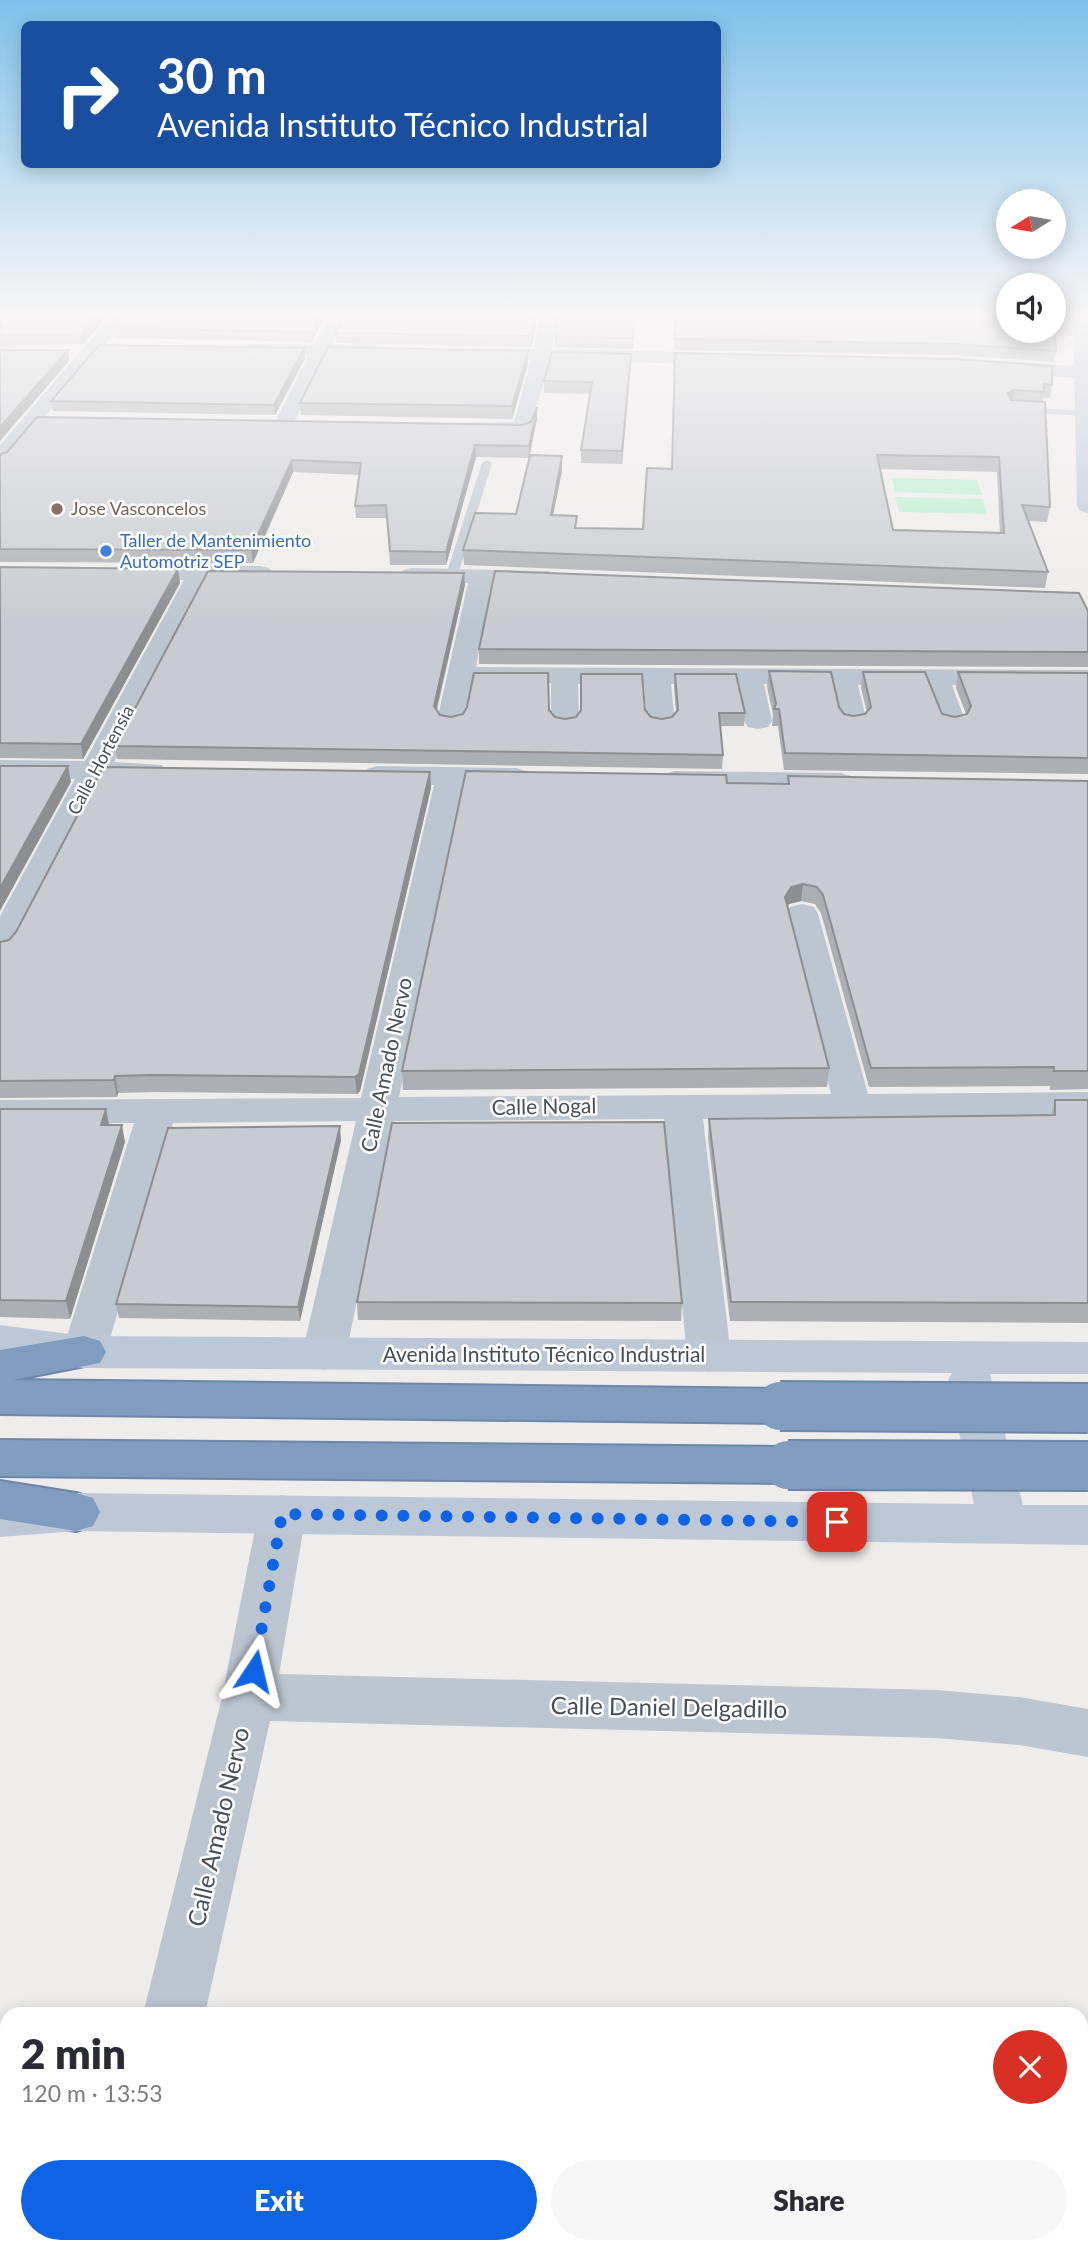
<!DOCTYPE html>
<meta charset="utf-8">
<style>
body{margin:0;font-family:Lato,sans-serif;background:#f7f7f7;color:#2b2b33;height:100vh;display:flex;flex-direction:column;font-size:26px;white-space:nowrap}
*{box-sizing:border-box;margin:0}
p{font-size:23px;color:#7c7c81}
.icon{flex:none;width:38px;height:38px;fill:none;stroke:currentColor;stroke-width:2;stroke-linecap:round;stroke-linejoin:round}
.map{position:relative;flex:1;overflow:hidden}
.sheet{position:absolute;left:0px;top:2007px;width:1088px;height:247px;display:flex;flex-direction:column;background:#fff;border-radius:21px 21px 0 0;box-shadow:0 4px 18px #0003}
.sheet>*{flex:none}
.guide{position:absolute;left:21px;top:21px;width:700px;height:147px;border-radius:10px;box-shadow:0 4px 18px #0003;background:#1a4fa0;color:#fff;overflow:hidden}
.needle{width:46px;rotate:259deg}
.tools{position:absolute;left:996px;top:189px;display:grid;gap:14px}
.tools a{display:grid;place-items:center;width:70px;height:70px;border-radius:50%;background:#fff;box-shadow:0 4px 18px #0003;font-size:35px}
.pin{position:absolute;display:grid;place-items:center;width:60px;height:60px;color:#fff;margin:-30px;border-radius:14px;box-shadow:0 4px 10px #0006}
.me{position:absolute;width:77px;margin:-38px;rotate:10deg;stroke-linejoin:round;filter:drop-shadow(0 0 5px #0008)}
.turn{display:flex;align-items:center;gap:24px;height:147px;padding:0 21px;font-size:32px}
.turn .icon{width:91px;height:91px;stroke-width:2.5}
.turn b{display:block;font-size:49px;line-height:60px}
.round{display:grid;place-items:center;flex:none;width:74px;height:74px;border-radius:37px;background:#f7f7f7}
.head{display:flex;align-items:center;justify-content:space-between;height:119px;padding:0 21px}
h1{font-size:42px;font-weight:800;line-height:52px}
.action{display:flex;gap:14px;margin-top:auto;padding:14px 21px}
.action a{flex:1;height:80px;border-radius:42px;background:#0f64e5;color:#fff;font-size:28px;font-weight:800;line-height:80px;text-align:center}
.action a+a{background:#f7f7f7;color:#2b2b33}
.map>svg:first-child{display:block}
.green{fill:#b7f0cf}
.lines{fill:none;stroke-linecap:round;stroke-linejoin:round}
.highway-casing{stroke:#6c87aa;stroke-width:4}
.lane{fill:#bcc6d0;fill-rule:evenodd}
.street{fill:#bcc6d0;fill-rule:evenodd}
.secondary{fill:#bdc8d7;fill-rule:evenodd}
.highway{fill:#809cbe;fill-rule:evenodd}
.highway-bridge-casing{stroke:#6c87aa;stroke-width:52;stroke-linecap:butt}
.highway-bridge{stroke:#809cbe;stroke-width:48}
.wall{fill:#acafb4;fill-rule:evenodd}
.shaded-wall{fill:#8c8e92}
.building{fill:#c8cbd1;stroke:#8c8e92;stroke-width:2;fill-rule:evenodd}
.route{stroke:#0f64e5;stroke-width:12;stroke-dasharray:0 21.6}
.education-dot{fill:#8d6e63;stroke:#fff;stroke-width:2.5}
.shop-dot{fill:#3f7fe0;stroke:#fff;stroke-width:2.5}
.labels{text-anchor:middle;stroke-width:5;stroke-linejoin:round;paint-order:stroke}
.far-education-label{font-size:18px;fill:#785e54;stroke:#fff;text-anchor:start}
.far-shop-label{font-size:18px;fill:#366cbe;stroke:#fff;text-anchor:start}
.far-street-label{font-size:18px;fill:#444f5a;stroke:#fff}
.street-label{font-size:21px;fill:#444f5a;stroke:#fff}
.near-street-label{font-size:24px;fill:#444f5a;stroke:#fff}
</style>
<div class="map">
<svg width="1088" height="2253" viewBox="0 0 1088 2253">
<rect width="100%" height="100%" fill="#efecec"/>
<path class="green" d="M892 478 977 480 982 495 895 492Z
M895 497 983 499 987 514 899 512Z"/>
<g class="lines">
<defs>
<path id="highway" d="M84 1336 100 1341 106 1352 100 1363 13 1380 780 1389 796 1394 803 1406 796 1418 780 1423 0 1414V1350Z
M0 1440 788 1447 805 1452 812 1465 805 1478 788 1483 0 1476Z
M0 1481 76 1493 93 1498 100 1512 93 1526 76 1531 0 1519Z"/>
</defs>
<use href="#highway" class="highway-casing"/>
<path class="lane" d="M1020 407 1085 411 1088 412V416L1016 412 1015 410Z
M487 460 492 463 458 575 448 578 446 575 482 463Z"/>
<path class="street" d="M115 311H133L7 462 0 464V445Z
M331 311H349L332 345 379 346 388 351 379 356H327L291 428H277L274 424 309 355 250 354 241 349 250 344 314 345Z
M540 311H558L552 349 726 353 735 359 726 365 550 360 529 432 466 431 463 427 466 423 514 422 531 360 474 358 465 353 474 348 534 349Z
M999 361 1088 367V379L992 371 990 367Z
M125 565 260 566 269 568 272 573 269 578 208 580 114 762 162 765 167 771 162 777 152 780 104 779 17 947 12 954 0 957V916L75 779 0 778V760L85 761 184 580 117 577 113 572 117 567Z
M412 568 547 571 556 573 559 578 556 583 547 585 492 584 476 667 1088 670V686L952 685 966 723 962 729 952 731 942 729 925 685H858L867 722 863 728 853 730 843 728 839 722 831 685 764 684 772 721 768 727 758 729 748 727 744 721 737 684H671L675 722 671 728 661 730 651 728 647 722 644 684H578L579 722 575 728 565 730 555 728 551 722V683H472L465 720 461 726 451 728 441 726 437 720 468 583 403 580 400 575 403 570Z
M377 766 516 768 526 771 531 777 526 783 516 786 464 785 399 1097 831 1094 786 914 790 907 802 904 814 907 818 914 868 1094 1088 1092V1116L703 1119 731 1356 725 1367 709 1372 693 1367 687 1356 664 1119 394 1121 346 1354 340 1365 324 1370 308 1365 302 1354 356 1121 173 1123 106 1352 100 1363 84 1368 68 1363 62 1352 134 1123 0 1124V1100L361 1098 434 785 367 781 362 775 367 769Z
M674 771 841 773 851 776 856 782 851 788 841 791 674 789 664 786 659 780 664 774Z
M282 1495 299 1500 306 1514 279 1674 936 1690 1019 1697 1088 1709V1757L1019 1745 936 1738 270 1721 205 2014H143L222 1697 258 1514 265 1500Z
M0 2034 7 2035V2099L0 2098Z
M0 2130 7 2131V2197L0 2196Z
M1082 2180 1088 2181V2247L1082 2246Z
M61 2247H183L180 2253H64Z
M565 2247H669L672 2253H568Z"/>
<path class="secondary" d="M1073 311H1088V513L1080 511 1077 506Z
M0 1325 84 1336 1088 1342V1374H990L1023 1505H1088V1545L76 1531 0 1537V1499L76 1493 974 1504 948 1380 952 1373 84 1368 0 1357Z"/>
<use href="#highway" class="highway"/>
<defs>
<path id="highway-bridge" d="M780 1406 1088 1408
M788 1465 1088 1466"/>
</defs>
<use href="#highway-bridge" class="highway-bridge-casing"/>
<use href="#highway-bridge" class="highway-bridge"/>
</g>
<path class="wall" d="M0 311H113L83 344 0 346Z
M126 311H328L312 342 114 338 112 328Z
M346 311H538L532 347 336 343 335 333Z
M559 311H636L633 349 555 347V337Z
M675 311H1054L1059 322 1057 333H1054L1056 351 1054 362 954 355 674 350Z
M304 348 305 359 275 415 53 411 51 401Z
M675 353 1052 385 1050 398H1043V402L1050 507 1047 522 1028 521 1048 572 1045 588 464 565 463 550 516 514 562 471 553 515 577 528 643 529 672 469ZM880 469 997 472 1000 533 893 530Z
M631 354 622 464 581 463V450L590 394 544 393V381Z
M528 364 512 419 301 415 300 403Z
M537 407V419L529 458 476 457 446 565H390L387 518H356L355 506 359 475 293 472 253 563 0 562V454L522 425 531 422Z
M0 567 178 569 180 583 83 759 0 758Z
M465 585 437 710 440 715 451 717 549 710 555 717 565 719 645 710 651 717 662 719 672 717 676 712 674 687 675 674 745 713 744 726H720L723 755 722 769 117 759 115 746Z
M1088 611V667L479 664V649Z
M769 671 839 707 844 714 854 716 865 714 867 713 861 688 863 672 942 714 955 717 966 714 956 688 958 672 1088 673V774L784 770 778 726H772L773 714 767 687Z
M430 772 431 788 360 1091 357 1094 156 1092 118 1093 117 1097 0 1098V942L9 940Z
M788 776 1088 781V1089L1050 1090V1086L869 1087 821 913 815 904 801 901 789 904 788 907 829 1068 827 1087 403 1090 402 1071 727 783 787 784Z
M1055 1100H1088V1323L730 1321 708 1138 709 1119 1051 1115Z
M0 1109H106L109 1125 125 1142 70 1319 0 1317Z
M341 1140 300 1321 119 1318 116 1304Z
M357 1302 682 1303 681 1321 358 1320Z"/>
<path class="shaded-wall" d="M102 311H113L83 344 81 334Z
M322 311H328L312 342V332Z
M536 311H538L532 347V336Z
M304 348 305 359 275 415 274 405Z
M68 350 69 361 0 441V427Z
M528 351V364L512 419V406Z
M631 354V365L622 464V451Z
M1014 390 1012 403 1008 393Z
M537 407V419L529 458V446Z
M475 445 476 457 446 565V552Z
M562 456V471L550 530 551 515Z
M292 460 293 472 253 563 251 550Z
M178 569 180 583 83 759 81 744Z
M464 573 465 585 434 719V706Z
M68 766 71 782 0 911V888Z
M430 772 431 788 360 1091 357 1094 355 1077Z
M803 884 801 901 789 904 783 915 785 897 791 887Z
M115 1076 118 1093 117 1097 114 1080Z
M106 1109 109 1126 101 1125Z
M122 1125 125 1142 70 1319 66 1301Z
M340 1126 341 1140 300 1321 298 1307Z"/>
<path class="building" d="M0 311H102L81 334 0 335Z
M126 311H322L312 332 112 328Z
M346 311H536L532 336 335 333Z
M559 311H635L633 338 555 337Z
M675 311H1008V331H1054V326L1056 351 956 344 675 339Z
M1054 311H1057L1059 322H1054Z
M99 345 304 348 274 405 51 401Z
M328 347 528 351 512 406 300 403Z
M0 350H68L0 427Z
M552 352 631 354 622 451 581 450 592 382 544 381Z
M675 353 956 359 1052 366V385L1044 384V392L1014 390 1008 393 1011 400 1045 402 1050 507 1022 505 1048 572 463 550 475 513 516 514 530 455 562 456 551 515 577 516 575 528 643 529 647 468 672 469ZM877 455 999 457 1004 533 893 530Z
M537 407 529 446 475 445 446 552 390 551 386 505 355 506 361 463 292 460 251 550 0 549V454L7 452 37 417 522 425 531 422Z
M0 567 178 569 81 744 0 743Z
M208 571 464 573 434 706 440 715 451 717 463 714 467 707 474 673H548L549 710 555 717 565 719 576 717 581 710V674H642L645 710 651 717 662 719 672 717 678 710 675 674H736L745 713H719L723 755 115 746Z
M495 571 1079 593 1088 611V652L479 649Z
M769 671 831 672 839 707 844 714 854 716 865 714 871 707 863 672H925L942 714 955 717 967 714 971 706 958 672 1088 673V758L785 753 779 709H774L776 704Z
M0 766H68L0 888Z
M103 767 430 772 359 1074 355 1077 153 1075 115 1076 114 1080 0 1081V942L9 940 16 932Z
M466 771 726 775 727 783 789 784 788 776 1088 781V1071H1054V1067L871 1068 823 895 817 887 803 884 791 887 785 897 829 1068 402 1071Z
M1055 1100H1088V1303L731 1302 709 1119 1055 1115Z
M0 1109H106L101 1125H122L66 1301 0 1300Z
M664 1122 682 1303 357 1302 392 1123Z
M340 1126 298 1307 116 1304 168 1128Z"/>
<linearGradient id="sky" x2="0" y2="1"><stop stop-color="#7fc1eb"/><stop offset="0.5" stop-color="#f8f6f6"/><stop offset="1" stop-color="#f8f6f6" stop-opacity="0"/></linearGradient>
<rect width="1088" height="626" fill="url(#sky)"/>
<g class="lines">
<path class="route" d="M254 1671 282 1514 837 1522"/>
</g>
<circle class="education-dot" cx="57" cy="509" r="7"/>
<circle class="shop-dot" cx="106" cy="551" r="7"/>
<g class="labels">
<g class="far-education-label">
<text x="71" y="515">Jose Vasconcelos</text>
</g>
<g class="far-shop-label">
<text x="120" y="547">Taller de Mantenimiento<tspan x="120" dy="21">Automotriz SEP</tspan></text>
</g>
<g class="far-street-label">
<text transform="translate(101 760) rotate(-62)" y="6">Calle Hortensia</text>
</g>
<g class="street-label">
<text transform="translate(387 1065) rotate(-78)" y="7">Calle Amado Nervo</text>
<text transform="translate(544 1107) rotate(-1)" y="7">Calle Nogal</text>
<text x="544" y="1362">Avenida Instituto Técnico Industrial</text>
</g>
<g class="near-street-label">
<text transform="translate(669 1708) rotate(1)" y="8">Calle Daniel Delgadillo</text>
<text transform="translate(219 1827) rotate(-77)" y="8">Calle Amado Nervo</text>
</g>
</g>
</svg>
<div class="tools">
<a><svg class="needle" viewBox="-14 -14 28 28"><path d="M0-13l5 13h-10z" fill="#e53935"/><path d="M0 13l5-13h-10z" fill="#7c7c81"/></svg></a>
<a><svg class="icon" aria-label="sound" viewBox="0 0 24 24"><path d="M4 9h4l5-4v14l-5-4H4zM17 9q2 3 0 6"/></svg></a>
</div>
<div class="pin" style="left:837px;top:1522px;background:#d93025"><svg class="icon" aria-label="arrive" viewBox="0 0 24 24"><path d="M6 21V4h12l-3 4 3 4H6"/></svg></div>
<svg class="me" style="left:254px;top:1671px" viewBox="-20 -20 40 40"><path d="M0-17L14 15 0 8-14 15z" fill="#0f64e5" stroke="#fff" stroke-width="4"/></svg>
<div class="guide">
<div class="turn"><svg class="icon" aria-label="right" viewBox="0 0 24 24"><path d="M7 20v-9h11M14 6l5 5-5 5"/></svg><div><b>30 m</b>Avenida Instituto Técnico Industrial</div></div>
</div>
<section class="sheet">
<div class="head"><div><h1>2 min</h1><p>120 m · 13:53</p></div><a class="round" style="background:#d93025;color:#fff"><svg class="icon" aria-label="close" viewBox="0 0 24 24"><path d="M6 6l12 12M18 6L6 18"/></svg></a></div>
<div class="action"><a>Exit</a><a>Share</a></div>
</section>
</div>
